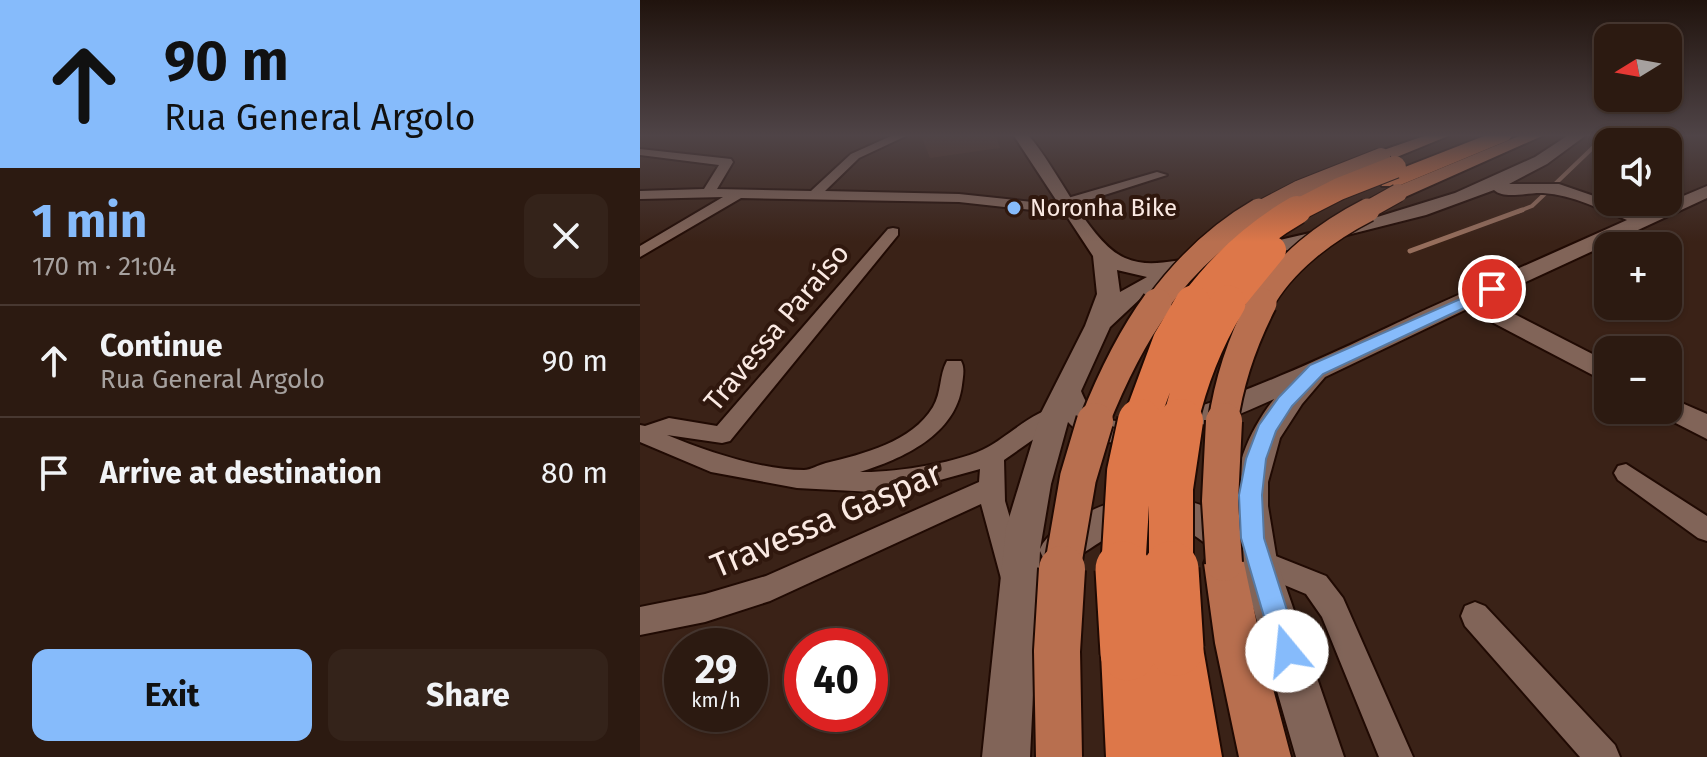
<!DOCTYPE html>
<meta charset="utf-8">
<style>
body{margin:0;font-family:"Fira Sans",sans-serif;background:#34231a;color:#f1f3f6;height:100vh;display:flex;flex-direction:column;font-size:30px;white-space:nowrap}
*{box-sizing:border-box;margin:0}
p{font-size:26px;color:#a6a19f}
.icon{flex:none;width:44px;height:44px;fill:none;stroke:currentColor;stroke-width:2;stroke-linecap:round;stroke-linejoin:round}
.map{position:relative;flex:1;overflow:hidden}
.panel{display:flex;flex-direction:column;background:#2c1a11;width:640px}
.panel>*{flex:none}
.guide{background:#86bbfb;color:#111;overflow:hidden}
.needle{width:52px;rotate:259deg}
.controls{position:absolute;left:954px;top:24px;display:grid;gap:16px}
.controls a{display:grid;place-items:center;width:88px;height:88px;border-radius:16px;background:#2c1a11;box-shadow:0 2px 6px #0004,0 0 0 2px #483831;font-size:40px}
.speed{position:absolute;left:24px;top:628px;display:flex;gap:16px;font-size:40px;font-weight:700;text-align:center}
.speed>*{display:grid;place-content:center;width:104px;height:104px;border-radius:50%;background:#2c1a11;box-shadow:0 2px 6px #0004,0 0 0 2px #483831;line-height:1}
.speed small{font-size:20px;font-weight:400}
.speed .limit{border:12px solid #d22;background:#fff;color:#111}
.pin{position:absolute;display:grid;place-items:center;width:68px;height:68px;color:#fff;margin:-34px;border:4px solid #fff;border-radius:50%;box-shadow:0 2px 8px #0007}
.me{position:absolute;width:88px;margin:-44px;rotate:343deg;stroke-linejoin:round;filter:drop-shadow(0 0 6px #0008)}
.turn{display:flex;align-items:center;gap:28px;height:168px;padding:0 32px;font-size:36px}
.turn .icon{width:104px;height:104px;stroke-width:2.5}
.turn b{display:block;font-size:56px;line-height:68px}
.round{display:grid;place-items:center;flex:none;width:84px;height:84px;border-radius:16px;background:#34231a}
.head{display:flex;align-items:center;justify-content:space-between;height:136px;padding:0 32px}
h1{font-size:48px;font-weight:700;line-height:60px;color:#86bbfb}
.primary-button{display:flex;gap:16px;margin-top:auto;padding:16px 32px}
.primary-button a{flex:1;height:92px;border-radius:16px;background:#86bbfb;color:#111;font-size:32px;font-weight:700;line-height:92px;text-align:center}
.primary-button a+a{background:#34231a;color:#f1f3f6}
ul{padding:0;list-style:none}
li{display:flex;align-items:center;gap:24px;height:112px;padding:0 32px;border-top:2px solid #483831}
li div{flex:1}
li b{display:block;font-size:30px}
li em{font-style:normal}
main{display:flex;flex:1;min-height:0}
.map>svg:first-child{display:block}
.built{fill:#492a1d}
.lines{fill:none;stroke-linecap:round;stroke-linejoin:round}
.stream-far1{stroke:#966e5c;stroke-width:4}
.stream{stroke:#966e5c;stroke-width:5}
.street-casing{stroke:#200a03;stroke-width:4}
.secondary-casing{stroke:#200a03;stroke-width:4}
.primary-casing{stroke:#200a03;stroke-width:4}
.highway-casing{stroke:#200a03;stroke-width:4}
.street{fill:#816458;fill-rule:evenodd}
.secondary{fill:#816458;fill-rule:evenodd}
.primary{fill:#b86f4f;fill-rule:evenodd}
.highway{fill:#dd7749;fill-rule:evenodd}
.primary-bridge-far4-casing{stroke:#200a03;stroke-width:20;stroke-linecap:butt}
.primary-bridge-far3-casing{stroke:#200a03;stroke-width:26;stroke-linecap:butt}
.primary-bridge-far2-casing{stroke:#200a03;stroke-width:33;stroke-linecap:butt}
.primary-bridge-far1-casing{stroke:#200a03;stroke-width:40;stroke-linecap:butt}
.primary-bridge-casing{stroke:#200a03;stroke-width:50;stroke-linecap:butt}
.highway-bridge-far4-casing{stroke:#200a03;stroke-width:24;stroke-linecap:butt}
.highway-bridge-far3-casing{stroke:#200a03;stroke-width:31;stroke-linecap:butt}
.highway-bridge-far2-casing{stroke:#200a03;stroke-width:39;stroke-linecap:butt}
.highway-bridge-far1-casing{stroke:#200a03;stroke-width:48;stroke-linecap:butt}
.highway-bridge-casing{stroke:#200a03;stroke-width:59;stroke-linecap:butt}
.primary-bridge-far4{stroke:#b86f4f;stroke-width:18}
.primary-bridge-far3{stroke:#b86f4f;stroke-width:23}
.primary-bridge-far2{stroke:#b86f4f;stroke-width:29}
.primary-bridge-far1{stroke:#b86f4f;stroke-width:36}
.primary-bridge{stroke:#b86f4f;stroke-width:46}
.highway-bridge-far4{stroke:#dd7749;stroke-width:22}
.highway-bridge-far3{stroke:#dd7749;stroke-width:28}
.highway-bridge-far2{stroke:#dd7749;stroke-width:35}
.highway-bridge-far1{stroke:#dd7749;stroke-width:44}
.highway-bridge{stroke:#dd7749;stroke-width:55}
.route{fill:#86bbfb;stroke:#577aa3;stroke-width:2}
.poi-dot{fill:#86bbfb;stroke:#30180e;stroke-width:3}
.labels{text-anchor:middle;stroke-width:8;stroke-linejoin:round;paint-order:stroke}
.far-poi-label{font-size:24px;fill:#fae9e2;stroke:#30180e;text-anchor:start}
.street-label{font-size:28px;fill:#fae9e2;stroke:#30180e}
.near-street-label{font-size:34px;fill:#fae9e2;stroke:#30180e}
</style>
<main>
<section class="panel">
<div class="guide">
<div class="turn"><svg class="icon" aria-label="ahead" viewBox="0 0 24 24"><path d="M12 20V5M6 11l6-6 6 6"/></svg><div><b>90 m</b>Rua General Argolo</div></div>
</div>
<div class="head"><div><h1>1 min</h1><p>170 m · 21:04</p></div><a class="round"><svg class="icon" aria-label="close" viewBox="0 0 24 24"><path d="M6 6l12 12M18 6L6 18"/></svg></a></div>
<ul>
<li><svg class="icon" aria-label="ahead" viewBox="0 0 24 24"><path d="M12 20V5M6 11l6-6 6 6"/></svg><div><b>Continue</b><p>Rua General Argolo</p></div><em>90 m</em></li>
<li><svg class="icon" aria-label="arrive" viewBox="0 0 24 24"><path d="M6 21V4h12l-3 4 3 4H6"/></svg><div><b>Arrive at destination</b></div><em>80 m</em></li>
</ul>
<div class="primary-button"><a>Exit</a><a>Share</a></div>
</section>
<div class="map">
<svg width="1067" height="757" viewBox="0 0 1067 757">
<rect width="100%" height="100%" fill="#3a2217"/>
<path class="built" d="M281 136H356L360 148 290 158Z"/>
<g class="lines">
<path class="stream-far1" d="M916 183 965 136
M877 212 892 206 910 189"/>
<path class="stream" d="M770 251 882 210"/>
<defs>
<path id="street" d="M251 136H266L219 158 185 191 319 194 421 205V200L517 172 527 175 430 206 437 210 430 214 319 202 101 198 0 257V246L83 197 0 199V191L64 189 79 165 0 155V149L91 159 93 162 77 189 171 191 211 154Z
M253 228 258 229V235L90 441 82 443 27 435C66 451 121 470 164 470 171 470 178 465 186 463 223 454 272 442 293 407 302 392 299 375 307 361H321C325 368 323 376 322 385 316 435 262 459 220 472 252 473 320 463 348 447 367 437 404 402 424 408L427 413 424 418 364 460 365 501 386 573 382 582 372 586 362 582 341 504 130 601 65 622 0 635V607L65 594 126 576 339 482 340 469 271 488 233 492 157 488 71 472 0 442V425L5 426 29 418 77 426 248 229Z
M986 464 1067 516V541L1058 538 978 480 974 473 978 466Z
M618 549 686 576 703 598 773 757H739L682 617 666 594 608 570 605 561 608 552Z
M835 602 845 606 975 745 980 757H940L825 626 821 616 825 606Z"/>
<path id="secondary" d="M374 136H389C417 167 449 243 485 258 513 270 537 257 565 259 572 259 571 260 575 265L572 270 540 276 501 298 470 327 441 391C446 404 454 417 469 420 535 434 721 339 787 309 854 279 921 250 987 220 960 209 933 195 903 193 888 192 865 200 854 190L786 215 608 260 600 259 597 254 600 249 731 219 815 193 895 157 927 136H945L907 164 869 184H919L1003 213 1067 186V198L847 300 968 362V383L827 309 685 377 662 404 640 438 628 482V506L637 561 704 757H656L598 555C580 560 560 536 544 530 532 525 519 524 507 525 471 526 449 555 418 566L405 562 400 551 390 757H342L366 528 401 413 445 326 457 294 453 256ZM477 270 507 277 480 292ZM634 399C606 435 591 476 594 522 544 489 490 489 438 517 423 525 407 533 400 549L411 484 428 422C472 472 585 421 634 399Z
M1028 397 1067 414V439L1018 414 1015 410H1028Z"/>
<path id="primary" d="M784 136H808L747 161 741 162 732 157 735 153Z
M879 136H902L765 197 758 199 748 193 751 189Z
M584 545 598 550 604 563 621 643 651 757H599L575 643 564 563 570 550Z"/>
<path id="highway" d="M844 136H872L869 140 758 186H742L739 181 742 176Z
M536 621 555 629 563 648 582 757H466L461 653 469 634 488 626 507 634 511 643 517 629Z"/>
</defs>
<use href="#street" class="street-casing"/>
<use href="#secondary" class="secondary-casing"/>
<use href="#primary" class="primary-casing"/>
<use href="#highway" class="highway-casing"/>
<use href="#street" class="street"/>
<use href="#secondary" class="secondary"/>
<use href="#primary" class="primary"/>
<use href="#highway" class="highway"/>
<defs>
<path id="primary-bridge-far4" d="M616 212 660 189 741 157
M724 212 758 193"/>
<path id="primary-bridge-far3" d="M516 305C543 268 579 233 619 210
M621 305C643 263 687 231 728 210"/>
<path id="primary-bridge-far2" d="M454 423C471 380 490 340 517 303
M583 423C589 379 602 342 622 303"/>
<path id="primary-bridge-far1" d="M584 421 580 501 584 563
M422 571 438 478 455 421"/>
<path id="primary-bridge" d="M419 757 417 651 422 569"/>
<path id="highway-bridge-far4" d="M654 212 699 189 755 167"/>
<path id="highway-bridge-far3" d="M552 305C581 266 615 234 657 210
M587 305 632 250"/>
<path id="highway-bridge-far2" d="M500 423 530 342 553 303
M540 423C550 379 565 341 588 303"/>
<path id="highway-bridge-far1" d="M483 571 489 472 500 421
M531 571V488L541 421"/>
<path id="highway-bridge" d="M483 569 488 653
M531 569 536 648"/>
</defs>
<use href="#primary-bridge-far4" class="primary-bridge-far4-casing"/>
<use href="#primary-bridge-far3" class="primary-bridge-far3-casing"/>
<use href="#primary-bridge-far2" class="primary-bridge-far2-casing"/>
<use href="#primary-bridge-far1" class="primary-bridge-far1-casing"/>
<use href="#primary-bridge" class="primary-bridge-casing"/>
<use href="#highway-bridge-far4" class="highway-bridge-far4-casing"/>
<use href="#highway-bridge-far3" class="highway-bridge-far3-casing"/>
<use href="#highway-bridge-far2" class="highway-bridge-far2-casing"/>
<use href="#highway-bridge-far1" class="highway-bridge-far1-casing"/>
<use href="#highway-bridge" class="highway-bridge-casing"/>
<use href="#primary-bridge-far4" class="primary-bridge-far4"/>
<use href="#primary-bridge-far3" class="primary-bridge-far3"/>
<use href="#primary-bridge-far2" class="primary-bridge-far2"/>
<use href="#primary-bridge-far1" class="primary-bridge-far1"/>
<use href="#primary-bridge" class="primary-bridge"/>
<use href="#highway-bridge-far4" class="highway-bridge-far4"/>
<use href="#highway-bridge-far3" class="highway-bridge-far3"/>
<use href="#highway-bridge-far2" class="highway-bridge-far2"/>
<use href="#highway-bridge-far1" class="highway-bridge-far1"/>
<use href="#highway-bridge" class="highway-bridge"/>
</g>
<linearGradient id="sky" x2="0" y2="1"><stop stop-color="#20130d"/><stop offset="0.56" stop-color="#4f4447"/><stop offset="1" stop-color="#4f4447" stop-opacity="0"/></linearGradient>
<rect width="1067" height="242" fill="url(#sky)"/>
<path class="route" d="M852 285 858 286V292L683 374 652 406 636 431 626 459 622 495 624 538 660 651 656 661 647 665 637 661 601 538 599 495 606 459 619 425 639 397 670 365Z"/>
<circle class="poi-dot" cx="374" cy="208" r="8"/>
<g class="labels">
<g class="far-poi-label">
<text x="390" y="216">Noronha Bike</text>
</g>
<g class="street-label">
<text transform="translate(136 327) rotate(-50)" y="10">Travessa Paraíso</text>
</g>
<g class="near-street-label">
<text transform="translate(186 519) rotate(-23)" y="12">Travessa Gaspar</text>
</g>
</g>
</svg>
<div class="controls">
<a><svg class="needle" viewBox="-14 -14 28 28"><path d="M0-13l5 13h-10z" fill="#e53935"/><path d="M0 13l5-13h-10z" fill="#a6a19f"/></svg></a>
<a><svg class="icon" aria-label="sound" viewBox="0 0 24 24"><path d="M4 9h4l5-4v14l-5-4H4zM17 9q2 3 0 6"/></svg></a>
<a>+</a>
<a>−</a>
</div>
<div class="speed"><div>29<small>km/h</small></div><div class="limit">40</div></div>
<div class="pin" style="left:852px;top:289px;background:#d93025"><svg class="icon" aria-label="arrive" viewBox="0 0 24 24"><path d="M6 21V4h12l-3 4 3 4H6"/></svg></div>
<svg class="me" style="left:647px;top:651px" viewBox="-20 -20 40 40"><circle r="19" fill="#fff"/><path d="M0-13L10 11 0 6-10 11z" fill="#86bbfb"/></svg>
</div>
</main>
